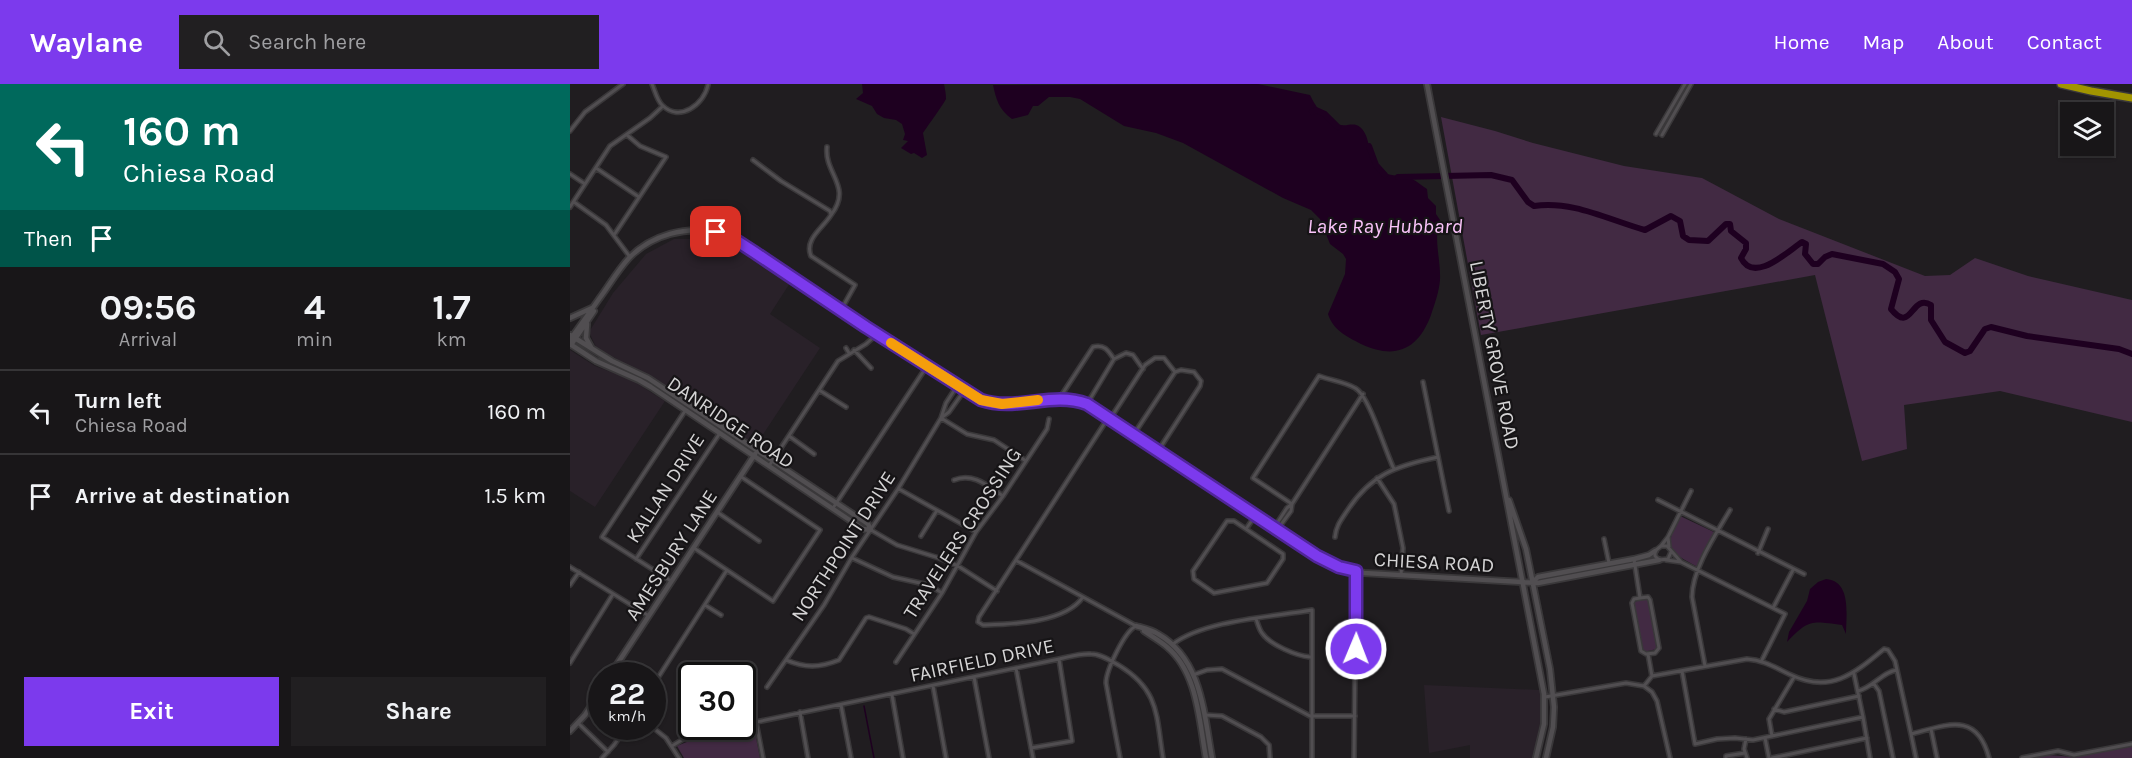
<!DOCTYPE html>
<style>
body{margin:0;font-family:Karla,sans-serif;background:#211f21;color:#f1f3f6;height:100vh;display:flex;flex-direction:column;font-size:22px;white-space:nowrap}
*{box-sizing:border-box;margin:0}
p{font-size:20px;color:#9f9fa2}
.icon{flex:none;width:33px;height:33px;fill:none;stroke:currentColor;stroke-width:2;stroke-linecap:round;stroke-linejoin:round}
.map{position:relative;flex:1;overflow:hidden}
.details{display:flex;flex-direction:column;background:#181618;width:570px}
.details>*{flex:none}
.top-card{background:#00695c;color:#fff;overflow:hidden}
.fabs{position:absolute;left:1490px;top:18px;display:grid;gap:12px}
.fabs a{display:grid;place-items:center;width:54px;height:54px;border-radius:0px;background:#181618;box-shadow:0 2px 4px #0004,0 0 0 2px #363537;font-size:30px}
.speed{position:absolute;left:18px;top:578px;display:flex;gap:12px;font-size:30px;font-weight:700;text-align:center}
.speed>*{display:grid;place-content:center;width:78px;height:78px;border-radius:50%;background:#181618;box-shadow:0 2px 4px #0004,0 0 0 2px #363537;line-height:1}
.speed small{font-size:15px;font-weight:400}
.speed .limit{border:3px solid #111;border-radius:9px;background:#fff;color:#111}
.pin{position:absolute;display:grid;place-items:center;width:51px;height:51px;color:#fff;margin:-26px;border-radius:12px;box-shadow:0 3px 9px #0006}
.me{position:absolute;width:66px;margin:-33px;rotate:1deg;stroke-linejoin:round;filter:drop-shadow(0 0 4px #0008)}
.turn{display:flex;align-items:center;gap:21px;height:126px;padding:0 24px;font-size:27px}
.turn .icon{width:78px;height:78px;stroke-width:2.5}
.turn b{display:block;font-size:42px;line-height:51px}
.then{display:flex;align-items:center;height:57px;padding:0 24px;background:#0003;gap:12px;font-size:22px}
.eta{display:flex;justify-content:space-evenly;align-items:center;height:102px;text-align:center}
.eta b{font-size:36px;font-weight:700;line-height:42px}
.cta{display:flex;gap:12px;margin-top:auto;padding:12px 24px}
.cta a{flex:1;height:69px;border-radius:0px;background:#7c3aed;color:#fff;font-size:24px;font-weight:700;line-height:69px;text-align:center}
.cta a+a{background:#211f21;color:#f1f3f6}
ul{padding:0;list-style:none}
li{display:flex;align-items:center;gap:18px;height:84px;padding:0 24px;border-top:2px solid #363537}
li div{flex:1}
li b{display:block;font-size:22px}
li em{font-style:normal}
header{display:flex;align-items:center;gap:36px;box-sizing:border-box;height:84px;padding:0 30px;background:#7c3aed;color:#fff}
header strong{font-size:28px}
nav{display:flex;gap:33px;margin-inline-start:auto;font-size:21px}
.search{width:420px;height:54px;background:#211f21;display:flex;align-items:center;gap:15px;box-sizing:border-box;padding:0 21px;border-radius:0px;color:#9f9fa2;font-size:22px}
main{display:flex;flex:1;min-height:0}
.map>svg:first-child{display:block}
.built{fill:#292129}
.green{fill:#422a43}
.water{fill:#1e0020}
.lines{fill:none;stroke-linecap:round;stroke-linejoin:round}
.stream{stroke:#1e0020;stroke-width:1.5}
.river{stroke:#1e0020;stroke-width:6}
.street-casing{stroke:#3a383a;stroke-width:6}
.secondary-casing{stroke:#3a383a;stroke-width:8}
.highway-casing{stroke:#3a383a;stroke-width:10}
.street{stroke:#514e51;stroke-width:3}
.secondary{stroke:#514e51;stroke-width:4.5}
.highway{stroke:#a19400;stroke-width:7}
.route-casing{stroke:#51269a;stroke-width:15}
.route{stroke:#7c3aed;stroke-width:10}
.slow{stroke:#f59e0b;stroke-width:10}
.labels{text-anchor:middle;stroke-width:4.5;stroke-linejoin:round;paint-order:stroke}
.street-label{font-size:20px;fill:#d5d4d5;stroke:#161416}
.water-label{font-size:21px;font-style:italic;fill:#fac4fa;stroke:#161416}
</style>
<header>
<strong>Waylane</strong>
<div class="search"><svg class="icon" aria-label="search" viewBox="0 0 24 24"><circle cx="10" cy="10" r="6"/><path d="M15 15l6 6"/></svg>Search here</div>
<nav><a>Home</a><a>Map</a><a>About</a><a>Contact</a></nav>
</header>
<main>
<section class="details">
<div class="top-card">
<div class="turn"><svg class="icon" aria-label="left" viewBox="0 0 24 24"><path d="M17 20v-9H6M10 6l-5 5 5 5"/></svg><div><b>160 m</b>Chiesa Road</div></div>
<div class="then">Then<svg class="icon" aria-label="arrive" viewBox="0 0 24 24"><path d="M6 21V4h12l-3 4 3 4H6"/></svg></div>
</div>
<div class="eta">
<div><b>09:56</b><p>Arrival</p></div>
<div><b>4</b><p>min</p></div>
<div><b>1.7</b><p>km</p></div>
</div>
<ul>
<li><svg class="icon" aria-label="left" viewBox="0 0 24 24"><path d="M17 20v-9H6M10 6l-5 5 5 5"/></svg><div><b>Turn left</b><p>Chiesa Road</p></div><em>160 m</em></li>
<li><svg class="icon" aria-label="arrive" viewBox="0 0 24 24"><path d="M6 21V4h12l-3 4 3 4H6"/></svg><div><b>Arrive at destination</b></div><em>1.5 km</em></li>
</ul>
<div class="cta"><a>Exit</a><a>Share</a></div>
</section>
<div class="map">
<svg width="1562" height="674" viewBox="0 0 1562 674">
<rect width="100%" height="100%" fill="#201d20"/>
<path class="built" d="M104 155H144L176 171 220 199 200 230 250 264 186 361 140 331 26 263 19 248 43 209 76 170Z
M0 266 25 282 60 295 95 317 25 423 0 407Z
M854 601 970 606 972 630 963 674H900V661L859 669Z"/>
<path class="green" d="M871 33 925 47 963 59 1054 82 1132 94 1209 135 1355 192 1380 191 1405 174 1458 192 1562 216V338L1430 307 1334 321 1337 365 1292 377 1245 191 911 251Z
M1110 432 1146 449 1128 483C1096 466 1094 465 1110 432Z
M1078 515 1087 565 1073 568 1062 518Z
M184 643 190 674H114L107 662 129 653Z
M1562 662V674H1461L1478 671 1505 673Z"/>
<path class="water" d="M292 0H374C375 5 376 10 376 15 375 18 357 43 353 49L357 71 352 74 344 69 341 70 331 64 338 57 333 56 335 50 332 40 326 36 314 34 307 30 302 22 286 15 293 9Z
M688 0 740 11C746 23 756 40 772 41 778 42 784 38 790 43 802 53 797 74 807 85 814 93 832 90 842 95 847 97 852 102 857 105L858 114 866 122V130L870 136C863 155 871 175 870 196 869 208 865 219 861 231 848 266 825 276 791 260 776 252 763 246 758 230L775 190 776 175 773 170 760 160 750 135 741 126 713 114 613 59 586 49 554 42 510 15 500 13H479L468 22H463L458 31 442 35C429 26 426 15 423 1Z
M1256 495C1282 497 1276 532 1276 550L1272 541C1241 537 1239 535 1217 558L1219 548 1237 517 1240 505 1248 498Z"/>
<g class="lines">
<path class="stream" d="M294 622 304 674"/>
<path class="river" d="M742 28 746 26 755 30 768 43
M799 62 806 81 815 91
M828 93 921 91 942 96 958 118 964 122C1002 116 1039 136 1075 146L1101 132 1110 137 1113 152 1119 156 1138 157 1156 140H1160L1161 147 1176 159V165L1171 174C1184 200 1217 168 1232 158L1236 160 1235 170 1243 180H1248L1255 173 1262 170 1313 180 1325 188 1329 195 1321 225C1342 251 1341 209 1361 221V236L1375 258 1395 269 1400 267 1415 245 1421 243 1457 252 1549 265 1562 270"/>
<defs>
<path id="street" d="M82 0C85 7 87 16 92 21 110 39 134 20 138 1
M0 47 15 28 53 0
M1086 50 1115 0
M1092 51 1121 0
M257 63C254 90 283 102 261 131
M183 76 211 97 260 127 261 131C253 144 234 155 241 172L285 201 271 226
M26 84 69 113
M0 90 15 100
M4 118 36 141 60 173
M0 123 40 62 80 34 93 22
M44 151 96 73 70 62 57 51
M276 264 279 269
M284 266 301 284
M853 298 879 427
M387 302 376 319 371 334 379 328 394 307
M249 306 276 323
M793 310 722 420 683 394 749 292C760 296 775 298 785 304 799 311 815 367 824 385
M489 315 523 263C534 260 538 266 544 275
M517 320 544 275 556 269 563 271 573 285
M540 335 575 281 585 274H594L605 288 564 350
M219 352 244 370
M588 367 630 302 631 297 624 288 611 286 605 288
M199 382 268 277 296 260 306 251
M807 394 824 420 833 464 831 491
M384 396C403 388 418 402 433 412
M329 405 406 448
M1088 416 1234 490
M263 424 357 282
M147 428 189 457
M704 444 717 424 722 420 721 427 707 446
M676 445 713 470V475L697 499 644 509 624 495 623 487 657 437H664L676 445 685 432
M301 446 327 461 369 474 388 482 427 507
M351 452 366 428
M765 453C766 442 771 436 777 427 801 390 826 382 868 373
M1098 453 1121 407
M1034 455 1039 479
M1091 462 1098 453 1099 463
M124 464 203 517 250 446 170 392
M1188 469 1198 445
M282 474 323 493 359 501 372 509
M66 475 150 349
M1064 475 1070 514 1064 515 1062 519 1071 567 1076 570 1085 569 1089 564 1080 516 1078 513 1070 514
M1096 476 1111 478 1097 462H1091L1085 467V472L1089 476 1098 475 1101 468
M447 477 566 542C555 547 536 586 536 599L550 674
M1111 478 1215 530 1192 576
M0 483 79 532
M101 497 32 453 115 327
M0 501 9 488
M513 513C495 539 442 540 413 541L408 538 409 533 538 334
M135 521 151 531
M1203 524 1223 486
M686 535C688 540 689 545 692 549 700 561 727 572 740 573
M603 560C635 536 702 533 742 526V674
M1078 570 1082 592
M216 576C235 584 249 584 269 576L296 534 299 533 336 545 344 550
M326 578 372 509 406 448 433 412 477 345 479 335
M0 579 43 510
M1135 582 1122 513C1122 485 1146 450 1160 426
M446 584 463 674
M1112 587 1125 660 1147 655 1165 654 1183 656 1202 652 1199 635 1224 593
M1284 590 1293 633
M623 591 637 586 652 585 740 632H785
M404 593 419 674
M1304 600 1309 607 1323 674
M363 602 376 674
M1074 602 1082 592 1177 575C1194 576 1206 584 1221 591 1261 610 1285 589 1314 565L1318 566 1325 577 1341 650
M82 603 157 486
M197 603 254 521 282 473 328 405 371 334 397 350 424 356 456 377
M1288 607C1304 603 1312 588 1327 586
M322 611 333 674
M975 613 1056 599 1074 602 1082 608 1087 617 1100 674
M271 621 281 674
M1204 625 1214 628 1289 612
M230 628 238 674
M635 631 652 632 691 653 699 661 700 674
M186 638 193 674
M8 639 38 668
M172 641 489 575C499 573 510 569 521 570 531 570 541 577 550 582 590 607 586 632 593 674
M81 642 96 654 109 674
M1361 645 1367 674
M1202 652 1293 633 1300 674
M1195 654 1199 674
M1176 655 1174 665 1177 674
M102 662 118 652 170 642
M461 664 502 657 489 575
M32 674 44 661 57 642
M784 674 786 487
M1156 674V672L1175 669
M1202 674 1297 654
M1346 674 1341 650C1377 641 1407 627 1419 674
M1452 674 1488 667 1504 671 1562 660"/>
<path id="secondary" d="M857 0 974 610V640L966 674
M0 234 22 224
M17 240 16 254 21 263
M0 251 42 277 78 294 298 440 301 446
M0 256C10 242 19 229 29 215 39 202 47 187 59 174 81 151 117 141 148 149 161 153 173 161 185 168L296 243 411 316C446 328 482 307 517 320L747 472 769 483 794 489 968 499 1089 476
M0 260 26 277 69 296 81 303 293 445 300 446
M1 261 24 227
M939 416 956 465 980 585 984 623 983 643 976 674
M963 498 968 493 1064 475 1079 471 1085 467
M566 542C573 544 582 546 588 550 632 575 634 630 642 674
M574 547C581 552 590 557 597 563 628 589 629 637 636 674
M40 591 185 370
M0 647 15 631 32 605"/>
<path id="highway" d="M1491 0 1521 7 1562 14"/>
</defs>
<use href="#street" class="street-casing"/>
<use href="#secondary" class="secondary-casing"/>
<use href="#highway" class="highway-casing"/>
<use href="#street" class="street"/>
<use href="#secondary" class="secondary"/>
<use href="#highway" class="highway"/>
</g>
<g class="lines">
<defs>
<path id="route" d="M146 148 167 157 184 168 296 243 411 316C446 328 482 307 517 320L747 472 769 483 786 487V565"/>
</defs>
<use href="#route" class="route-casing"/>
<use href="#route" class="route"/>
<path class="slow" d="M321 259 411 316 432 320 468 316"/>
</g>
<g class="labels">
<g class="street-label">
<text transform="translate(925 271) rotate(79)" y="7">LIBERTY GROVE ROAD</text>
<text transform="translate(161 338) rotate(34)" y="7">DANRIDGE ROAD</text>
<text transform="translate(95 404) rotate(-57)" y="7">KALLAN DRIVE</text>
<text transform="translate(392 449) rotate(-57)" y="7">TRAVELERS CROSSING</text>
<text transform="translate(273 462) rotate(-57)" y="7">NORTHPOINT DRIVE</text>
<text transform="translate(101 471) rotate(-57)" y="7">AMESBURY LANE</text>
<text transform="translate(864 478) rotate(3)" y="7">CHIESA ROAD</text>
<text transform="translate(412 576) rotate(-12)" y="7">FAIRFIELD DRIVE</text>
</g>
<g class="water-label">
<text x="815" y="149">Lake Ray Hubbard</text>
</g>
</g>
</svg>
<div class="fabs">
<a><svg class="icon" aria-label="layers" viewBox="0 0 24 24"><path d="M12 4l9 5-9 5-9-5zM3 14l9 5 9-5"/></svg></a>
</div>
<div class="speed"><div>22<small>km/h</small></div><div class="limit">30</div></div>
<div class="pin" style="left:146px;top:148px;background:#d93025"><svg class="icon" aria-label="arrive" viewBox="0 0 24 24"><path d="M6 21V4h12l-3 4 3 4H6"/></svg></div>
<svg class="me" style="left:786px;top:565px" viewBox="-20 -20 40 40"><circle r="17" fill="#7c3aed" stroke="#fff" stroke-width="3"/><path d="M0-11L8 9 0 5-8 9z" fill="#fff"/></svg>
</div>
</main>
